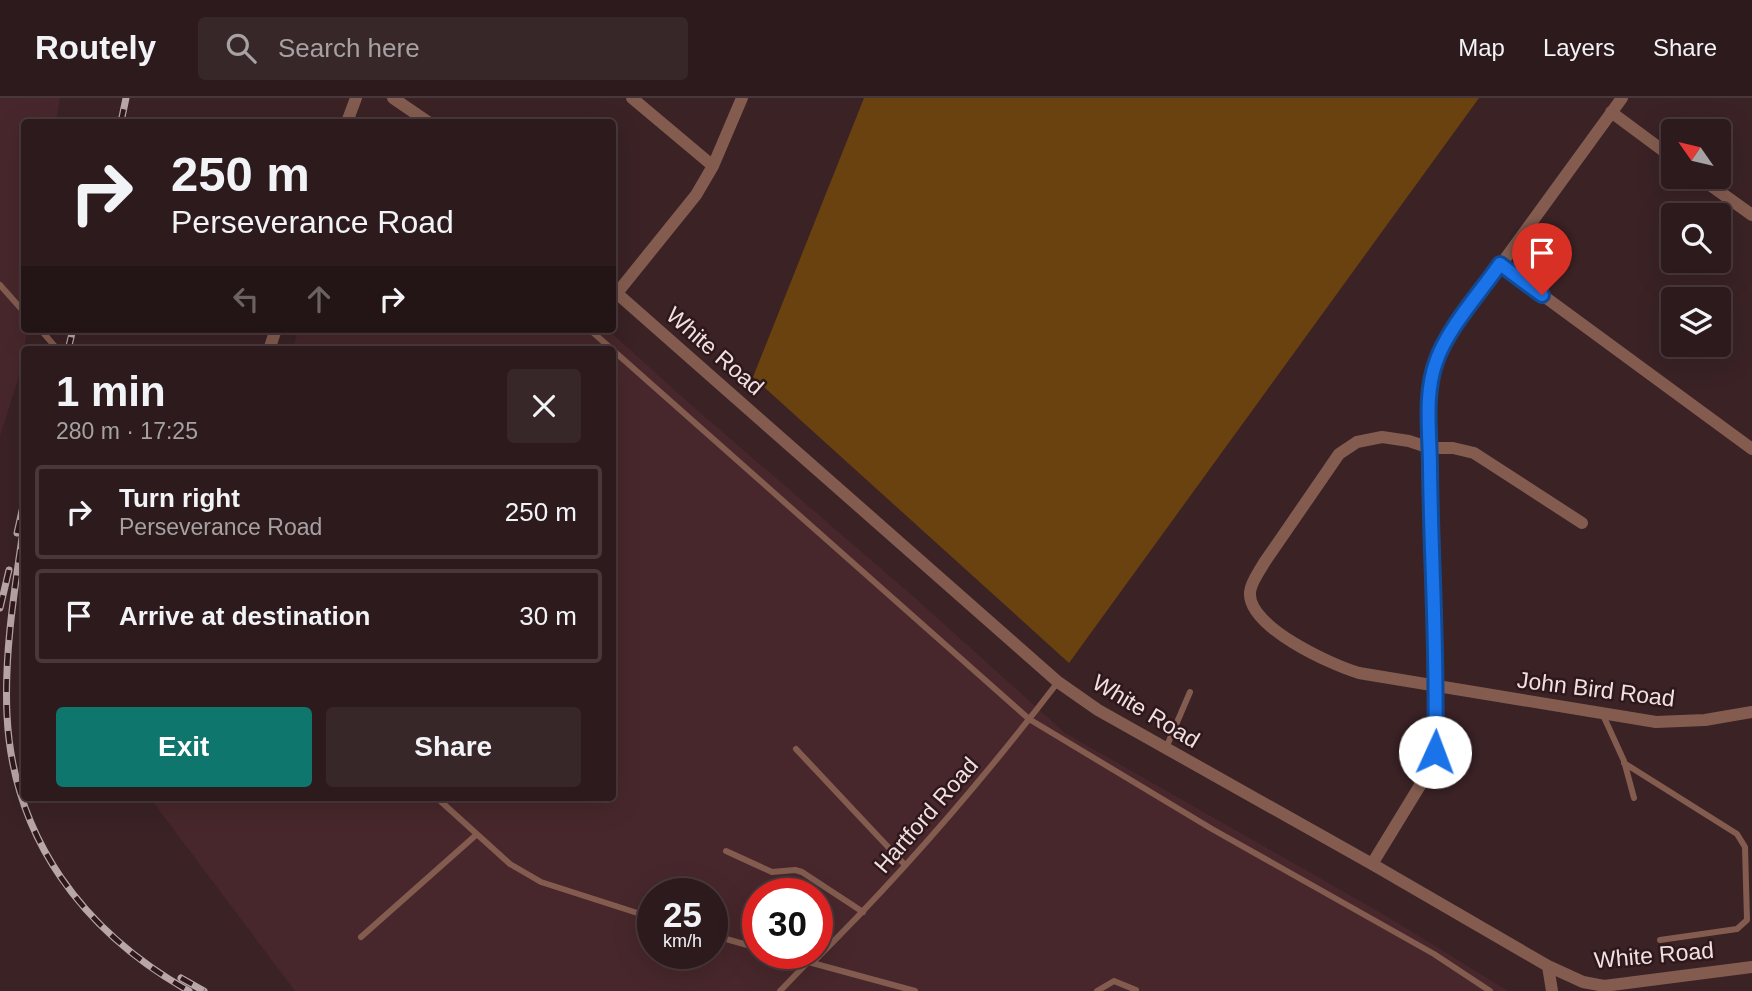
<!DOCTYPE html>
<meta charset="utf-8">
<style>
body{margin:0;font-family:Helvetica,sans-serif;background:#382729;color:#f1f3f6;height:100vh;display:flex;flex-direction:column;font-size:26px;white-space:nowrap}
*{box-sizing:border-box;margin:0}
p{font-size:23px;color:#a6a1a3}
.icon{flex:none;width:38px;height:38px;fill:none;stroke:currentColor;stroke-width:2;stroke-linecap:round;stroke-linejoin:round}
.map{position:relative;flex:1;overflow:hidden}
.panel{position:absolute;left:21px;top:248px;width:595px;height:455px;display:flex;flex-direction:column;background:#2c1a1c;border-radius:7px;box-shadow:0 7px 28px #0002,0 0 0 2px #48383b}
.panel>*{flex:none}
.banner{position:absolute;left:21px;top:21px;width:595px;height:214px;border-radius:7px;box-shadow:0 7px 28px #0002,0 0 0 2px #48383b;background:#2c1a1c;color:#f1f3f6;overflow:hidden}
.needle{width:46px;rotate:304deg}
.buttons{position:absolute;left:1661px;top:21px;display:grid;gap:14px}
.buttons a{display:grid;place-items:center;width:70px;height:70px;border-radius:7px;background:#2c1a1c;box-shadow:0 7px 28px #0002,0 0 0 2px #48383b;font-size:35px}
.speed{position:absolute;left:637px;top:780px;display:flex;gap:14px;font-size:35px;font-weight:700;text-align:center}
.speed>*{display:grid;place-content:center;width:91px;height:91px;border-radius:50%;background:#2c1a1c;box-shadow:0 7px 28px #0002,0 0 0 2px #48383b;line-height:1}
.speed small{font-size:18px;font-weight:400}
.speed .limit{border:10px solid #d22;background:#fff;color:#111}
.pin{position:absolute;display:grid;place-items:center;width:60px;height:60px;color:#fff;margin:-72px -30px;border-radius:50% 50% 50% 0;rotate:-45deg;box-shadow:0 0 7px #0007}
.pin .icon{rotate:45deg}
.me{position:absolute;width:77px;margin:-38px;rotate:2deg;stroke-linejoin:round;filter:drop-shadow(0 0 5px #0008)}
.turn{display:flex;align-items:center;gap:24px;height:147px;padding:0 35px;font-size:32px}
.turn .icon{width:91px;height:91px;stroke-width:2.5}
.turn b{display:block;font-size:49px;line-height:60px}
.lanes{display:flex;align-items:center;height:66px;padding:0 35px;background:#0003;justify-content:center;gap:35px;direction:ltr}
.lanes .off{opacity:.35}
.round{display:grid;place-items:center;flex:none;width:74px;height:74px;border-radius:7px;background:#382729}
.head{display:flex;align-items:center;justify-content:space-between;height:119px;padding:0 35px}
h1{font-size:42px;font-weight:800;line-height:52px}
.cta{display:flex;gap:14px;margin-top:auto;padding:14px 35px}
.cta a{flex:1;height:80px;border-radius:7px;background:#0f766e;color:#fff;font-size:28px;font-weight:800;line-height:80px;text-align:center}
.cta a+a{background:#382729;color:#f1f3f6}
ul{padding:0;list-style:none}
li{display:flex;align-items:center;gap:21px;height:94px;margin:0 14px 10px;padding:0 21px;border:4px solid #48383b;border-radius:7px}
li div{flex:1}
li b{display:block;font-size:26px}
li em{font-style:normal}
header{display:flex;align-items:center;gap:42px;box-sizing:border-box;height:98px;padding:0 35px;background:#2c1a1c;border-bottom:2px solid #48383b}
header strong{font-size:33px}
nav{display:flex;gap:38px;margin-inline-start:auto;font-size:24px}
.search{width:490px;height:63px;background:#382729;display:flex;align-items:center;gap:18px;box-sizing:border-box;padding:0 24px;border-radius:7px;color:#a6a1a3;font-size:26px}
.map>svg:first-child{display:block}
.built{fill:#47272b;fill-rule:evenodd}
.green{fill:#6a420f}
.lines{fill:none;stroke-linecap:round;stroke-linejoin:round}
.service{stroke:#835c4f;stroke-width:6}
.minor{stroke:#835c4f;stroke-width:12}
.rail-casing{stroke:#b9a6a7;stroke-width:7}
.rail{stroke:#2f181b;stroke-width:4.5;stroke-dasharray:13;stroke-linecap:butt}
.route-casing{stroke:#114b97;stroke-width:18}
.route{stroke:#1a73e8;stroke-width:12}
.labels{text-anchor:middle;stroke-width:5;stroke-linejoin:round;paint-order:stroke}
.street-label{font-size:23px;fill:#f1e0e1;stroke:#2f181b}
</style>
<header>
<strong>Routely</strong>
<div class="search"><svg class="icon" aria-label="search" viewBox="0 0 24 24"><circle cx="10" cy="10" r="6"/><path d="M15 15l6 6"/></svg>Search here</div>
<nav><a>Map</a><a>Layers</a><a>Share</a></nav>
</header>
<div class="map">
<svg width="1752" height="893" viewBox="0 0 1752 893">
<rect width="100%" height="100%" fill="#3a2225"/>
<path class="built" d="M0 0H60L56 24H24V231H27L22 269 0 338Z
M299 231H607L690 306 914 499 1065 635 1388 819 1508 893H295L150 700H612V252H292ZM653 796H712V856H653ZM758 796H817V856H758Z"/>
<path class="green" d="M864 0H1479L1069 565 753 279Z"/>
<g class="lines">
<path class="service" d="M0 187 24 214
M40 231 58 252
M589 231 1029 621 1212 731 1434 856 1490 893
M1603 617 1624 663 1634 700
M1166 650 1190 594
M796 651 905 767
M1624 665 1737 736 1745 749 1747 822 1737 831 1660 842
M437 700 510 766 541 784 653 820
M726 753 772 774 795 772 802 774 863 814
M712 837 758 850
M361 839 476 737
M779 856 915 893
M812 865C901 777 982 683 1058 584
M780 893 808 864
M1097 893 1114 883 1136 892"/>
<path class="minor" d="M393 0 428 24
M632 0 713 68
M1611 14 1673 60
M347 24 356 0
M1699 79 1752 117
M1500 166 1752 351
M612 191 1058 584 1098 612 1372 766 1548 868 1583 884 1604 888 1752 869
M617 195 696 97 713 68 742 0
M269 252 276 231
M1582 425 1474 355 1453 350H1430L1409 343 1382 339 1357 344 1339 356 1264 465C1259 474 1251 484 1250 494 1247 529 1332 567 1359 575L1656 624 1705 622 1752 614
M1372 766 1427 676 1435 654 1436 527 1430 389 1429 286 1436 262 1449 238 1622 0
M1548 868 1552 893"/>
<defs>
<path id="rail" d="M121 24 126 0
M68 252 73 231
M24 426C15 489 4 554 7 617 13 741 84 834 189 893
M17 435 24 404
M0 510 9 472
M181 880 204 893"/>
</defs>
<use href="#rail" class="rail-casing"/>
<use href="#rail" class="rail"/>
</g>
<g class="lines">
<defs>
<path id="route" d="M1435 654C1438 559 1431 465 1430 370 1430 336 1424 297 1436 264 1447 231 1480 195 1500 166L1542 197"/>
</defs>
<use href="#route" class="route-casing"/>
<use href="#route" class="route"/>
</g>
<g class="labels">
<g class="street-label">
<text transform="translate(715 253) rotate(41)" y="8">White Road</text>
<text transform="translate(1596 591) rotate(7)" y="8">John Bird Road</text>
<text transform="translate(1146 613) rotate(31)" y="8">White Road</text>
<text transform="translate(926 717) rotate(-49)" y="8">Hartford Road</text>
<text transform="translate(1654 857) rotate(-5)" y="8">White Road</text>
</g>
</g>
</svg>
<div class="buttons">
<a><svg class="needle" viewBox="-14 -14 28 28"><path d="M0-13l5 13h-10z" fill="#e53935"/><path d="M0 13l5-13h-10z" fill="#a6a1a3"/></svg></a>
<a><svg class="icon" aria-label="search" viewBox="0 0 24 24"><circle cx="10" cy="10" r="6"/><path d="M15 15l6 6"/></svg></a>
<a><svg class="icon" aria-label="layers" viewBox="0 0 24 24"><path d="M12 4l9 5-9 5-9-5zM3 14l9 5 9-5"/></svg></a>
</div>
<div class="speed"><div>25<small>km/h</small></div><div class="limit">30</div></div>
<div class="pin" style="left:1542px;top:197px;background:#d93025"><svg class="icon" aria-label="arrive" viewBox="0 0 24 24"><path d="M6 21V4h12l-3 4 3 4H6"/></svg></div>
<svg class="me" style="left:1435px;top:654px" viewBox="-20 -20 40 40"><circle r="19" fill="#fff"/><path d="M0-13L10 11 0 6-10 11z" fill="#1a73e8"/></svg>
<div class="banner">
<div class="turn"><svg class="icon" aria-label="right" viewBox="0 0 24 24"><path d="M7 20v-9h11M14 6l5 5-5 5"/></svg><div><b>250 m</b>Perseverance Road</div></div>
<div class="lanes"><svg class="icon off" aria-label="left" viewBox="0 0 24 24"><path d="M17 20v-9H6M10 6l-5 5 5 5"/></svg><svg class="icon off" aria-label="ahead" viewBox="0 0 24 24"><path d="M12 20V5M6 11l6-6 6 6"/></svg><svg class="icon" aria-label="right" viewBox="0 0 24 24"><path d="M7 20v-9h11M14 6l5 5-5 5"/></svg></div>
</div>
<section class="panel">
<div class="head"><div><h1>1 min</h1><p>280 m · 17:25</p></div><a class="round"><svg class="icon" aria-label="close" viewBox="0 0 24 24"><path d="M6 6l12 12M18 6L6 18"/></svg></a></div>
<ul>
<li><svg class="icon" aria-label="right" viewBox="0 0 24 24"><path d="M7 20v-9h11M14 6l5 5-5 5"/></svg><div><b>Turn right</b><p>Perseverance Road</p></div><em>250 m</em></li>
<li><svg class="icon" aria-label="arrive" viewBox="0 0 24 24"><path d="M6 21V4h12l-3 4 3 4H6"/></svg><div><b>Arrive at destination</b></div><em>30 m</em></li>
</ul>
<div class="cta"><a>Exit</a><a>Share</a></div>
</section>
</div>
